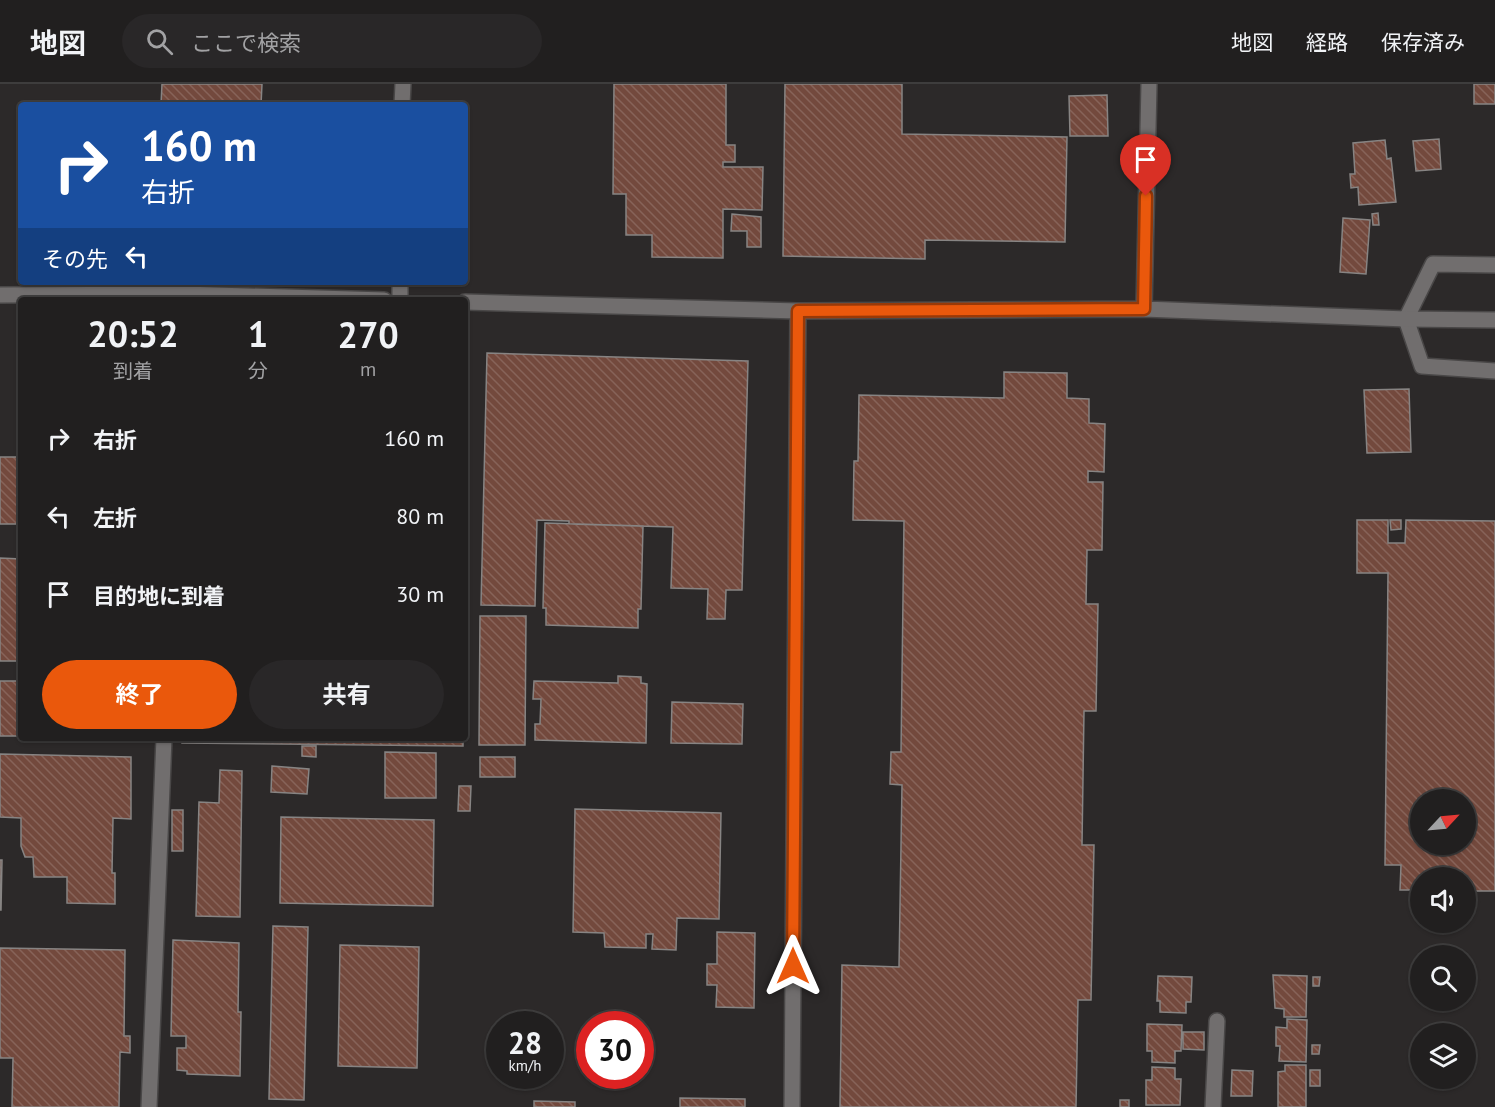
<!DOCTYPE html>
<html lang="ja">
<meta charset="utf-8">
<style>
body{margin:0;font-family:"PT Sans","Noto Sans JP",sans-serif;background:#292728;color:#f1f3f6;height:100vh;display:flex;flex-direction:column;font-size:22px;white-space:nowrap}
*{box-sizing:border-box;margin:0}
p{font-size:20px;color:#a2a2a4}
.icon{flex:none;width:33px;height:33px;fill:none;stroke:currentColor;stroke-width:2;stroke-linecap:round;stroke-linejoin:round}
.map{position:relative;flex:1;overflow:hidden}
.side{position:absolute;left:18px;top:213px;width:450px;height:444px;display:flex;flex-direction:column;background:#211f1f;border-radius:6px;box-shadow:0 2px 4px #0004,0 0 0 2px #3e3d3d}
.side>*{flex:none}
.guide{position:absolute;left:18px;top:18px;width:450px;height:183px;border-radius:6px;box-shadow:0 2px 4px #0004,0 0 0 2px #3e3d3d;background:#1a4fa0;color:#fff;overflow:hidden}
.needle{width:39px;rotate:64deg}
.controls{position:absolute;left:1410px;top:705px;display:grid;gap:12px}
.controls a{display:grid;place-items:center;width:66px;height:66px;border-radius:50%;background:#211f1f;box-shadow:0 2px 4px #0004,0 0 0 2px #3e3d3d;font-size:30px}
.speed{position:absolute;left:486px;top:927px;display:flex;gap:12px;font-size:30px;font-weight:700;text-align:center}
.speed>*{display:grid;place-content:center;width:78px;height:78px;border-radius:50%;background:#211f1f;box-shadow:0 2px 4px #0004,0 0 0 2px #3e3d3d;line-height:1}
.speed small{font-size:15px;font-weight:400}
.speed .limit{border:9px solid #d22;background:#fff;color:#111}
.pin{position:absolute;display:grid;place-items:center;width:51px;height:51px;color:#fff;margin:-62px -26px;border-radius:50% 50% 50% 0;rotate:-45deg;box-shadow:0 0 6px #0007}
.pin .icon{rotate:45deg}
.me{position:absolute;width:66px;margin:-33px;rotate:0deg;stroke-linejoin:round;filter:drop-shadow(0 0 4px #0008)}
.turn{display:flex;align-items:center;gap:21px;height:126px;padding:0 24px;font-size:27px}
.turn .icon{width:78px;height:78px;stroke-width:2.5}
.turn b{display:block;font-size:42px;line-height:51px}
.then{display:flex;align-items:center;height:57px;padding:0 24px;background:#0003;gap:12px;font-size:22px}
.eta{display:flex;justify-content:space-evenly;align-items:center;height:102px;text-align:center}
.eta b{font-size:36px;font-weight:700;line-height:42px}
.action{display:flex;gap:12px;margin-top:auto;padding:12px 24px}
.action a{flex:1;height:69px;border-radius:36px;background:#ea580c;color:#fff;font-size:24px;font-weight:700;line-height:69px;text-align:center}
.action a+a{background:#292728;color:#f1f3f6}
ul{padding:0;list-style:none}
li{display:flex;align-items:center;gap:18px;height:78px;padding:0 24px}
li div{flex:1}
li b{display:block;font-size:22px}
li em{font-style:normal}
header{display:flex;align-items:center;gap:36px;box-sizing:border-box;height:84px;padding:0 30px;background:#211f1f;border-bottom:2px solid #3e3d3d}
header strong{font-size:28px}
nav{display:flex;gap:33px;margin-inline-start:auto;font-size:21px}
.search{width:420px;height:54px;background:#292728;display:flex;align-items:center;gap:15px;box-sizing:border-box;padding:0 21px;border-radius:33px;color:#a2a2a4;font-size:22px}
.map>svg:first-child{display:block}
.building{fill:url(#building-back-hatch);stroke:#878483;stroke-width:1.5;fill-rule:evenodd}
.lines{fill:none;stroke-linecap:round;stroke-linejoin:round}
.lane-casing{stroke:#494747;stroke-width:18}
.street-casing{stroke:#494747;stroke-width:18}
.secondary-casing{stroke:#494747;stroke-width:18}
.lane{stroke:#716e6e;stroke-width:15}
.street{stroke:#716e6e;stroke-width:15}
.secondary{stroke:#716e6e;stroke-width:15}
.route-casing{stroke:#983908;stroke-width:15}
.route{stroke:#ea580c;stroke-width:10}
</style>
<header>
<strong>地図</strong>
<div class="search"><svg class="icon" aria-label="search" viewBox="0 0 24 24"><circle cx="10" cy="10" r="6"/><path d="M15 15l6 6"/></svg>ここで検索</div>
<nav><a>地図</a><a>経路</a><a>保存済み</a></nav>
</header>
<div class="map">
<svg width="1495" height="1023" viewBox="0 0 1495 1023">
<defs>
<pattern id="building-back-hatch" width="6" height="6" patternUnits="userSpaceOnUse" patternTransform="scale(1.5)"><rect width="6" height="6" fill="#73493d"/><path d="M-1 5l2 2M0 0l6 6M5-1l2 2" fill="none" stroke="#876359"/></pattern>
</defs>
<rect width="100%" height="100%" fill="#2c2929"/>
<path class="building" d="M162 0H262L261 21H161Z
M614 0H726V61H735V78H723V83H763L762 126 723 125V174L652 173V151H626V110H613Z
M785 0H902V50L1067 53 1065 158 925 156V175L783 172Z
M1474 0H1495V20H1474Z
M1107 11 1108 52H1070L1069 12Z
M1439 55 1441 85 1416 87 1413 57Z
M1385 56 1387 75 1391 74 1396 118 1359 121 1358 103 1351 104 1350 90H1355L1353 59Z
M1378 129 1379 141H1373L1372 130Z
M465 130H467V152H465Z
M732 130 761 133V163H747V147H731Z
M1343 134 1370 136 1366 190 1340 188Z
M487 269 748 277 742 506H726L725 535H707L708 505 671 504 673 443 569 440V437L537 436 535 522 481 521Z
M465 277H468L465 465Z
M1004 288 1067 289V314L1089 315V339L1105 340 1104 388 1088 387V398H1103L1102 466H1087L1086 520H1098L1096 627H1084L1082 761H1094L1091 916H1078L1076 1023H840L842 881 899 883 902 701 890 700 891 668H901L904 437 853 436 854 377H858L859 311 1004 314Z
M1409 305 1411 368 1367 369 1364 306Z
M0 373H21V440H0Z
M1357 436H1388V459H1405L1406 436 1495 437V807H1466V794H1420V806H1400L1401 781H1385L1388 489H1357ZM1420 716H1466V760H1420Z
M1390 436H1401V445L1391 446Z
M545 439 643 442 641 525H638V544L546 541V524H543Z
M0 474 21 475V577H0Z
M480 532H526L525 661H479Z
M618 592 641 593V599L647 600 646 659 535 656V640H540L541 615H533L534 597 618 599Z
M0 597H21V652H0Z
M672 618 743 620 742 660 671 659Z
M85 654H109V658L85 657Z
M182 654H463V662L182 659Z
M302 662H316V673L302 672Z
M385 668 436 669V714H385Z
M0 670 131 673V735L113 734 112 789H115V820L67 819V793H34L33 773H25L21 762V734L0 733Z
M480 673H515V693H480Z
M272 682 309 685 307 710 271 708Z
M220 686 242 687 240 833 196 832 199 718 219 719Z
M459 702H471L470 727H458Z
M575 725 721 729 719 835 677 834 676 866 652 865 653 850H646V864L605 863 604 849 573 848Z
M172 726H183V767H172Z
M281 733 434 736 433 822 280 819Z
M0 776H2L1 826H0Z
M273 842 308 843 304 1016 269 1015Z
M717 848 755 849 754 924 716 923 717 901H707V880H717Z
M173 856 239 859 238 928H241L240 992 187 990V987L177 986V964H186V952H171Z
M340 861 419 863 417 984 338 982Z
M0 864 125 866 124 952H130V969L120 968 119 1023H12L13 974H0Z
M1273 891 1307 892 1306 933H1284V925L1275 924Z
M1158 892 1192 893 1191 918H1186V929L1160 928V917H1157Z
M1313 893H1320L1319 902H1313Z
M1287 935 1307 936 1306 978 1279 977 1280 962H1276V943L1287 944Z
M1147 940 1182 941 1181 967H1175V979L1152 978V967H1147Z
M1183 948H1204V966L1183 965Z
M1312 961H1320L1319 970H1312Z
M1285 981H1306V1023H1278V988L1285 987Z
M1152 983 1175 984V995H1181L1180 1021H1146V996H1152Z
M1232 986 1253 987 1252 1012H1231Z
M1310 986H1320V1002H1310Z
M680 1014 745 1015V1023H680Z
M1120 1016H1129V1023H1120Z
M534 1017 575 1018V1023H534Z"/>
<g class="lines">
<defs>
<path id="lane" d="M1213 1023 1217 937"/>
<path id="street" d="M1495 181 1433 180 1406 235 1422 282 1495 287
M792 1023 798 227"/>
<path id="secondary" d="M402 21 403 0
M0 211 183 210 384 216
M400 216V198
M465 218 798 227 1144 225 1406 235 1495 236
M1144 225 1149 0
M149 1023 164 654"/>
</defs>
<use href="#lane" class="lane-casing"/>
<use href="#street" class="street-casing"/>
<use href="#secondary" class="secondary-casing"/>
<use href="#lane" class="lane"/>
<use href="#street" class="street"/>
<use href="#secondary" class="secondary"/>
</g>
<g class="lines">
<defs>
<path id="route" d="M793 882 798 227 1144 225 1146 112"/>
</defs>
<use href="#route" class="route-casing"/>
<use href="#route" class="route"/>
</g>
</svg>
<div class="controls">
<a><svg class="needle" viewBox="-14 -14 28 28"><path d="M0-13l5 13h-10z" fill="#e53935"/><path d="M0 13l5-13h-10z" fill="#a2a2a4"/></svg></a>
<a><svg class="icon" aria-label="sound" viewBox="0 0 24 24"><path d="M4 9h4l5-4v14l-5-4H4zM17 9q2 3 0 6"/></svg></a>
<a><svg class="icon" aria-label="search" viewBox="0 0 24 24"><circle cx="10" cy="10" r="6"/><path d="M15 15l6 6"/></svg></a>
<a><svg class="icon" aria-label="layers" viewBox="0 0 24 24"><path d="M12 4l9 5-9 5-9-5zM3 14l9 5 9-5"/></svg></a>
</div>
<div class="speed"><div>28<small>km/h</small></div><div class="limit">30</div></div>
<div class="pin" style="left:1146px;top:112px;background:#d93025"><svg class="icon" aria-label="arrive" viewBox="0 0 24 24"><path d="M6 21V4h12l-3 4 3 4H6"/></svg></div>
<svg class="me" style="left:793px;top:882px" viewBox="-20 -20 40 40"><path d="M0-17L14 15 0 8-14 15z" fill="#ea580c" stroke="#fff" stroke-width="4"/></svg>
<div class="guide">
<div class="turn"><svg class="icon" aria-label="right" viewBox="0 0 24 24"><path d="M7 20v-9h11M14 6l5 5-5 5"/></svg><div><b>160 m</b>右折</div></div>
<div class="then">その先<svg class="icon" aria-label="left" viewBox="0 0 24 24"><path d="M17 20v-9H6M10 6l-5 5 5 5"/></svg></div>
</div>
<section class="side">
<div class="eta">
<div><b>20:52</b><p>到着</p></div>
<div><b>1</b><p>分</p></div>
<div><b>270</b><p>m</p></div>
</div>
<ul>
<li><svg class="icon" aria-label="right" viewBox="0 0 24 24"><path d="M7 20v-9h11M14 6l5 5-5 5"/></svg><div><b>右折</b></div><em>160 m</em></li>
<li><svg class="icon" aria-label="left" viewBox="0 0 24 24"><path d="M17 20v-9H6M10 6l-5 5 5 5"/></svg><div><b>左折</b></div><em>80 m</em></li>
<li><svg class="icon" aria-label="arrive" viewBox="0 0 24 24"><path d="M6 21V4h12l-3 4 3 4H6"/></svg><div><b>目的地に到着</b></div><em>30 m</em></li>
</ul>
<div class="action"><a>終了</a><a>共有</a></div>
</section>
</div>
